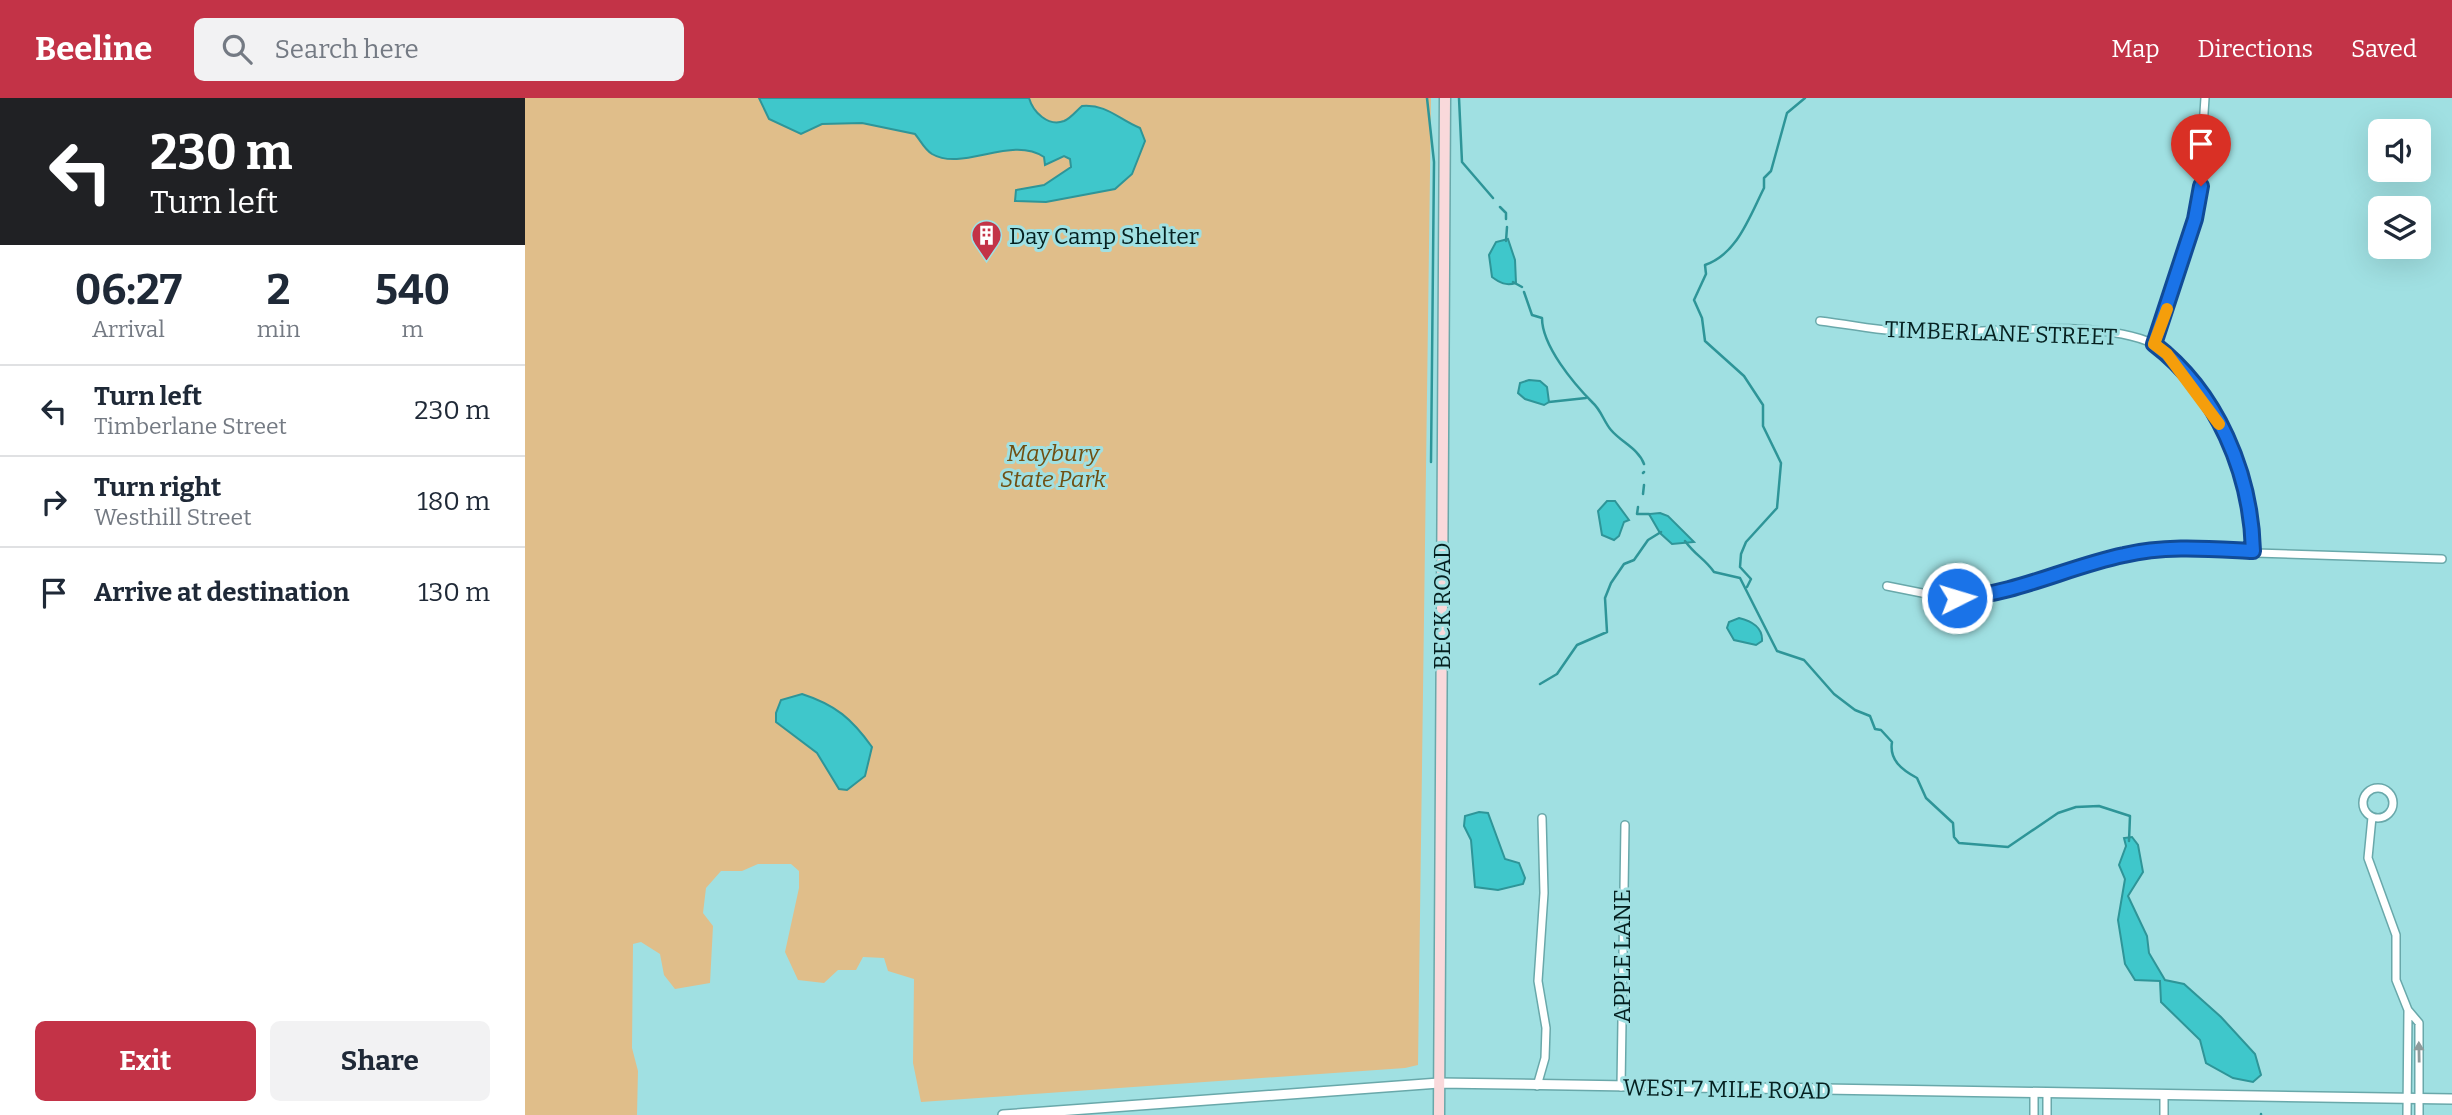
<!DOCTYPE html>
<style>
body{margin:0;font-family:Bitter,serif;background:#f2f2f3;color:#1f2937;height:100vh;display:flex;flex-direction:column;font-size:26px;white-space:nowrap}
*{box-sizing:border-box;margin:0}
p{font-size:23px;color:#747a83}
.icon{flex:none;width:38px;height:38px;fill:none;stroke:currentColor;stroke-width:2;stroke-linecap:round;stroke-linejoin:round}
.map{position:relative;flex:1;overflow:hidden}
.details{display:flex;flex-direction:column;background:#fff;width:525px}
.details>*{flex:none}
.guide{background:#202124;color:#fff;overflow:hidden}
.controls{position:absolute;left:1843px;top:21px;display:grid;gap:14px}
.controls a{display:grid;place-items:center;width:63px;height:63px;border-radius:10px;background:#fff;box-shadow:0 7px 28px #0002;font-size:35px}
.pin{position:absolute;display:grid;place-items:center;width:60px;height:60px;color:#fff;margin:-72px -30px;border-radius:50% 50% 50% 0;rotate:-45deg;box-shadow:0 0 7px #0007}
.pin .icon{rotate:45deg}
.me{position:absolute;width:77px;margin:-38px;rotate:85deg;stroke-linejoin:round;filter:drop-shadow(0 0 5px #0008)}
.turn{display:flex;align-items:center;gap:24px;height:147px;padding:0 35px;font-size:32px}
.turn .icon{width:91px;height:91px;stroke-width:2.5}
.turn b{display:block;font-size:49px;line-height:60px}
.eta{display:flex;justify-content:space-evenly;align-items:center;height:119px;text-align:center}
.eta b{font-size:42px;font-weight:700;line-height:49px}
.cta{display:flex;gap:14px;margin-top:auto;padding:14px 35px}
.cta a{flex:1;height:80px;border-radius:10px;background:#c33347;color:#fff;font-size:28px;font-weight:700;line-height:80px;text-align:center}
.cta a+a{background:#f2f2f3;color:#1f2937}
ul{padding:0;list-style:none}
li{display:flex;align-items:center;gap:21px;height:91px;padding:0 35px;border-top:2px solid #e0e1e3}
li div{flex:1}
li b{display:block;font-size:26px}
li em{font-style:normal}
header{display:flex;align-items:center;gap:42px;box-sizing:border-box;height:98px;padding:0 35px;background:#c33347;color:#fff}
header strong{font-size:33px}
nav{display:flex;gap:38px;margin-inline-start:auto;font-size:24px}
.search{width:490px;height:63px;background:#f2f2f3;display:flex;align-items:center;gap:18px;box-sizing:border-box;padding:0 24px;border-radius:10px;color:#747a83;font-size:26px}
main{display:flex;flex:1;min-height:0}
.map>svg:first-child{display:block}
.green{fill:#e0be8a}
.water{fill:#3fc7cb;stroke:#2e9598;stroke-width:2}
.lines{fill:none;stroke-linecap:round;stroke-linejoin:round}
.stream{stroke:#2e9598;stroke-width:2.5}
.minor-casing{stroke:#69a8aa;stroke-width:10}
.tertiary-casing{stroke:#69a8aa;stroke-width:12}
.secondary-casing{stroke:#69a8aa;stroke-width:13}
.minor{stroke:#fff;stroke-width:7}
.tertiary{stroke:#fff;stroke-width:9}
.secondary{stroke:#f9d9db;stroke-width:10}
.oneway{fill:#8e9b9b}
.route-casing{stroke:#114b97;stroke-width:18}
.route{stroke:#1a73e8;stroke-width:12}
.slow{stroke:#f59e0b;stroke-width:12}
.labels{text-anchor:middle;stroke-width:6;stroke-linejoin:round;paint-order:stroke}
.poi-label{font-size:23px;fill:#052020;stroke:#a0e0e2;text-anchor:start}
.street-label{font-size:23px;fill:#052020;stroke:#a0e0e2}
.park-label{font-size:23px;font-style:italic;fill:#704f12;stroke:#a0e0e2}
</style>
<header>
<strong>Beeline</strong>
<div class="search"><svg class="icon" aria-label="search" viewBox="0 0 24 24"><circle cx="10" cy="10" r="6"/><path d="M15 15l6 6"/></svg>Search here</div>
<nav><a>Map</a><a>Directions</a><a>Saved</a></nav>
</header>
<main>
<section class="details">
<div class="guide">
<div class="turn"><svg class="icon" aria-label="left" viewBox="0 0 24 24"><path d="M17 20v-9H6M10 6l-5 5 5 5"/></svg><div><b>230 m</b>Turn left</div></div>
</div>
<div class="eta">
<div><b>06:27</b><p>Arrival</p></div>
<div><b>2</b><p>min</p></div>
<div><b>540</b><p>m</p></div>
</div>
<ul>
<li><svg class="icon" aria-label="left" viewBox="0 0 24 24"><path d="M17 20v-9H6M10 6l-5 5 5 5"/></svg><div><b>Turn left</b><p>Timberlane Street</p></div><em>230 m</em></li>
<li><svg class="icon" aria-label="right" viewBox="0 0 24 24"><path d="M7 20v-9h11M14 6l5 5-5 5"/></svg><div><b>Turn right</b><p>Westhill Street</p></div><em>180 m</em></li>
<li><svg class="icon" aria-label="arrive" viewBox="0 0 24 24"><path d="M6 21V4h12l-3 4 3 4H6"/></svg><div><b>Arrive at destination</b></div><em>130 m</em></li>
</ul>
<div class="cta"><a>Exit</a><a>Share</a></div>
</section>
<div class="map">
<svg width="1927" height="1017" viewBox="0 0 1927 1017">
<rect width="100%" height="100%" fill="#a0e0e2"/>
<path class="green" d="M0 0H906L893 967 880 970 396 1004 388 965 389 881 363 873 359 860 338 859 331 872H313L299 885 273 882 260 854 274 790V773L266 766H233L217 773H196L181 790 178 815 188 828 185 885 150 891 139 877 135 856 116 844 108 846 107 950 113 973 112 1017H0Z"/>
<path class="water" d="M234 0H504C508 14 523 29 539 23 546 20 551 13 557 8 582 6 593 21 615 30L620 43 607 76 590 91 521 104 490 103 491 92 519 87 546 69 545 61 539 58 520 67 519 59C486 37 438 74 407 56 399 51 396 43 390 36L337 25 297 26 276 36 244 21Z
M983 141 990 162 991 185C981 188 975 185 967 179L964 157 971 144Z
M1004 282 1015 283 1022 289 1024 304 1019 307 1000 301 993 295 995 285Z
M1082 403H1090L1104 422 1099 424 1094 438 1089 442 1077 437 1073 413Z
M1135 415 1143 418 1169 444 1147 446 1135 435 1124 416Z
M1214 520C1227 523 1238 530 1237 543L1231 547 1209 542 1202 530 1204 524Z
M277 596C311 607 327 621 347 649L340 678 322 692 314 691 292 655 251 624V615L256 602Z
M954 714 963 715 980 761 994 765 1000 780 998 786 973 792 950 789 946 742 939 728 940 718Z
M1607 739 1613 747 1618 774 1603 798 1622 838 1624 855 1640 882 1659 886 1696 919 1730 956 1736 977 1728 984 1708 980 1681 965 1675 942 1636 904 1635 883 1610 882 1600 866 1593 822 1600 781 1594 767 1601 748 1599 740Z"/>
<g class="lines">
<path class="stream" d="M902 0 909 64 906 364
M934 0 937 64 968 100
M975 109 981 115V121
M981 143 982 129
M988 184 997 189
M999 194 1007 217 1017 220C1017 248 1049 286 1068 305 1076 312 1079 324 1086 332 1096 344 1114 351 1119 366
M1024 304 1061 300
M1118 375 1119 374
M1118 396 1119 387
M1113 409 1112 416H1124
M1160 443C1171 458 1179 460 1189 474L1215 480 1252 553 1279 562 1309 596 1330 612 1345 618 1350 631 1356 632 1367 644C1364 662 1377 672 1392 680L1401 700 1428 725 1429 739 1434 745 1483 749 1533 715 1551 709 1574 708 1605 718 1604 743
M1222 489 1226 481 1215 469 1216 456 1221 444 1252 410 1256 365 1238 328V307L1219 278 1180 243 1177 220 1169 202 1181 176 1180 167C1212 156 1224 120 1239 90V80L1246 73 1262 15 1280 0
M1015 586 1032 576 1052 547 1082 534 1080 500 1086 485 1099 466 1109 462 1123 442 1136 434
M1736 1017V1016"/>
<defs>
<path id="minor" d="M1295 223C1330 227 1365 235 1400 235 1465 235 1562 221 1622 243 1639 249 1650 266 1660 279 1704 333 1726 382 1728 453
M1629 246 1673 104 1680 0
M1362 488 1417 499 1473 496 1579 461 1634 452 1917 461
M1838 705a15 15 0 1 1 30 0a15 15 0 1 1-30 0Z
M1847 719 1843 760 1871 837V882L1883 912 1894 925V1017
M1012 988 1020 960 1021 930 1013 883 1019 795 1017 720
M1096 989 1100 727
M1509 996V1017
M1522 1017V997
M1639 1017V998
M1882 1017 1883 913"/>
<path id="tertiary" d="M478 1017 914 985 1927 1001"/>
<path id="secondary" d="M914 1017 920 0"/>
</defs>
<use href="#minor" class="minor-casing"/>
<use href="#tertiary" class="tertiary-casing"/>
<use href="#secondary" class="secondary-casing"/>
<use href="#minor" class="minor"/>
<use href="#tertiary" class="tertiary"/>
<use href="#secondary" class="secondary"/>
</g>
<defs><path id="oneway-solid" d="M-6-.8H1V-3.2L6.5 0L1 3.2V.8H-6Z" transform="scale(1.75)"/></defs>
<use class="oneway" href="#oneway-solid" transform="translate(1894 954) rotate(-91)"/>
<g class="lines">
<defs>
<path id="route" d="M1432 500C1491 496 1542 469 1599 457 1641 447 1686 451 1728 453 1726 375 1692 294 1629 246L1670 121 1676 88"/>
</defs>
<use href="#route" class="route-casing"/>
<use href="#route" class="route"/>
<path class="slow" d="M1642 211 1629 246 1642 256 1694 326"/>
</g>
<defs>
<symbol id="building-pin" viewBox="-11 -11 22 30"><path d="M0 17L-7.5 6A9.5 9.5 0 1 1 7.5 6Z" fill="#c33347" stroke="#a0e0e2"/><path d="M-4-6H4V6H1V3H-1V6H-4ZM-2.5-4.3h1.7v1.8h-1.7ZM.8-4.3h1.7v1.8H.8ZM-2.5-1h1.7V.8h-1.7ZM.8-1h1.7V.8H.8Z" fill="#fff"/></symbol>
</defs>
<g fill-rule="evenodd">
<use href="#building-pin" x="444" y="120" width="35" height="47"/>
</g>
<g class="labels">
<g class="poi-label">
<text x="484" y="146">Day Camp Shelter</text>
</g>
<g class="street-label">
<text transform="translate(1476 235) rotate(2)" y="8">TIMBERLANE STREET</text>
<text transform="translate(917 508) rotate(-90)" y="8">BECK ROAD</text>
<text transform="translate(1097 858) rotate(-90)" y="8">APPLE LANE</text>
<text transform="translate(1202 991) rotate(1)" y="8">WEST 7 MILE ROAD</text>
</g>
<g class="park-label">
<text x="528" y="363">Maybury<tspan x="528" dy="26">State Park</tspan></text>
</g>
</g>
</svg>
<div class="controls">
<a><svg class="icon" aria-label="sound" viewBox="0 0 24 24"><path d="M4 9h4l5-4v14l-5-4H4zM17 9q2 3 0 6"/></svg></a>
<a><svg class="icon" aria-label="layers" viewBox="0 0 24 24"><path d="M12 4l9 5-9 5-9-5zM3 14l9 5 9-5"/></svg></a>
</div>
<div class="pin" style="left:1676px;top:88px;background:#d93025"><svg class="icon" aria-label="arrive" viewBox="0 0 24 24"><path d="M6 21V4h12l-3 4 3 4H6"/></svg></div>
<svg class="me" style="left:1432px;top:500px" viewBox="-20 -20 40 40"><circle r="17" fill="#1a73e8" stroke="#fff" stroke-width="3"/><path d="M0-11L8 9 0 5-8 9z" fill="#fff"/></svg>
</div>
</main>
